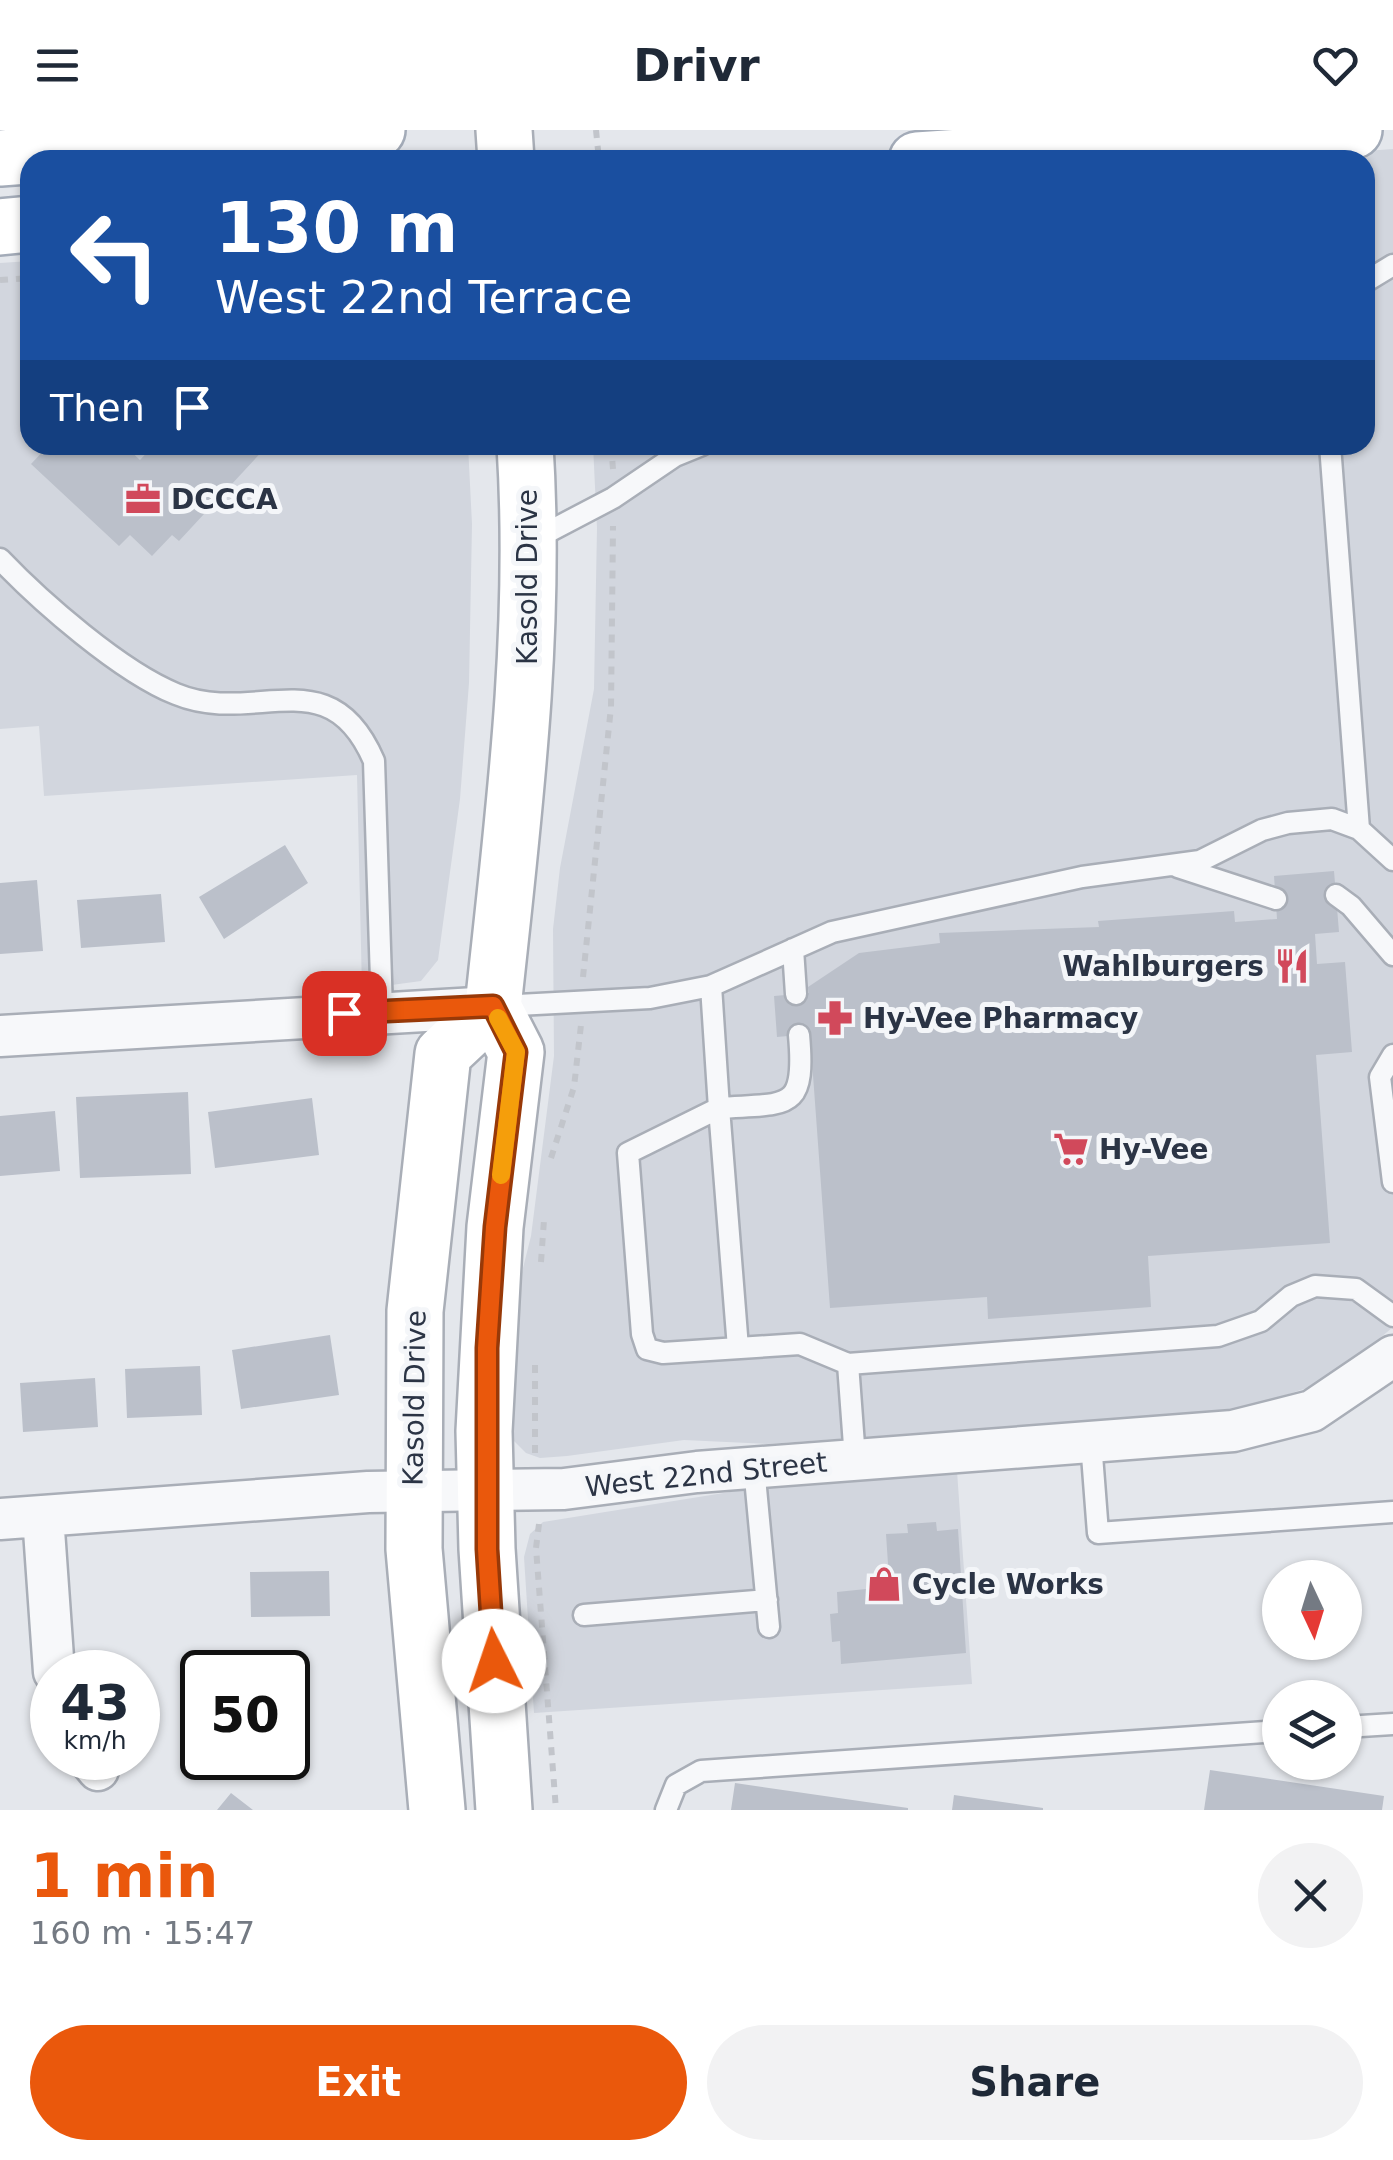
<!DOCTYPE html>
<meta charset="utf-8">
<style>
body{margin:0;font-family:"DejaVu Sans",sans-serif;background:#f2f2f3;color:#1f2937;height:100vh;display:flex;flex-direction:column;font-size:38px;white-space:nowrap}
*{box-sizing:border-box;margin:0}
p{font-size:32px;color:#747a83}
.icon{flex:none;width:55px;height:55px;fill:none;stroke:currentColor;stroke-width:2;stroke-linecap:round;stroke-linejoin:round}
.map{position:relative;height:1680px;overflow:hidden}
.drawer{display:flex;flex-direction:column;background:#fff;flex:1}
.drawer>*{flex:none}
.top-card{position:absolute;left:20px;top:20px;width:1355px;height:305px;border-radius:30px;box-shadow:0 2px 8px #0004;background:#1a4fa0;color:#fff;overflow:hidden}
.needle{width:65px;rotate:176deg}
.buttons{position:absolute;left:1262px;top:1430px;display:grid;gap:20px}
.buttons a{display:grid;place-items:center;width:100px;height:100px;border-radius:50%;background:#fff;box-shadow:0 2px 8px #0004;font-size:50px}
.speed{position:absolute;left:30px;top:1520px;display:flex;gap:20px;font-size:50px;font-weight:700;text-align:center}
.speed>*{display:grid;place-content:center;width:130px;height:130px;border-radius:50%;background:#fff;box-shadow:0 2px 8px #0004;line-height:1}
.speed small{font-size:25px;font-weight:400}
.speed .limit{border:5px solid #111;border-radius:15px;background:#fff;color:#111}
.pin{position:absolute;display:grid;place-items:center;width:85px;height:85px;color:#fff;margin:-42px;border-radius:20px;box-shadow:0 5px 15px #0006}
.me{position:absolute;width:110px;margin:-55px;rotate:356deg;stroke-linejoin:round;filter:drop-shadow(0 0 8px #0008)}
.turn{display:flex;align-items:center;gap:35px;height:210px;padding:0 30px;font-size:45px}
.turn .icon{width:130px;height:130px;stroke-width:2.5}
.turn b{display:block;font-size:70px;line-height:85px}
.then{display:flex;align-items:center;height:95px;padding:0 30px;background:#0003;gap:20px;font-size:38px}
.round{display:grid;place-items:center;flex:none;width:105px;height:105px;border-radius:52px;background:#f2f2f3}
.head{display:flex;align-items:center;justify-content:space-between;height:170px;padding:0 30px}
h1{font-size:60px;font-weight:600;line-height:75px;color:#ea580c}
.button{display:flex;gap:20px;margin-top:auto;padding:20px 30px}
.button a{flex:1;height:115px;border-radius:60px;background:#ea580c;color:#fff;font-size:40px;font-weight:600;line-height:115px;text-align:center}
.button a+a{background:#f2f2f3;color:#1f2937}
header{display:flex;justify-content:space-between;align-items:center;height:130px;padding:0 30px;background:#fff;font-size:45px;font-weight:600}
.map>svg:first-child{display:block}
.built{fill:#d2d6de}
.building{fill:#bbc0ca}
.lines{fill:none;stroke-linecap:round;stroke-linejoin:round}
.lane-casing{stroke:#a9aeb7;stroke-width:25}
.street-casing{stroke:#a9aeb7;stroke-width:45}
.secondary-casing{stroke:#a9aeb7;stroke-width:60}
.primary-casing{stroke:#a3abb8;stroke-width:60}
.path{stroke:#c2c5cb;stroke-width:6;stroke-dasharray:8 8;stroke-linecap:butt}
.lane{stroke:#f7f8fa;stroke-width:20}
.street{stroke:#f7f8fa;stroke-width:40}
.secondary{stroke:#fff;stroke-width:55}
.primary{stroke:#fff;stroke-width:55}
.route-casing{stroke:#983908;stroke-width:25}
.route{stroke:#ea580c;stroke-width:18}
.slow{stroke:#f59e0b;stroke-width:18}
.labels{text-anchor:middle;stroke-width:10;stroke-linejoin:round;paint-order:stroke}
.poi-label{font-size:28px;font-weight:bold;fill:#2b3445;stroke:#f4f6f9;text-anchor:start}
.street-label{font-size:28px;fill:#2b3445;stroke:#f4f6f9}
</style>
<header><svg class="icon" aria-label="menu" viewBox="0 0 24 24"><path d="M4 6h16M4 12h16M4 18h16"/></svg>Drivr<svg class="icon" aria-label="heart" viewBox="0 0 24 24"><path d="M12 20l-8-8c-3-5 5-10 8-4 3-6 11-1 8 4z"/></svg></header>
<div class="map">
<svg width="1393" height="1680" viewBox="0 0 1393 1680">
<rect width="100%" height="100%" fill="#e4e7ec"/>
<path class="built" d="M1393 19V1197L1347 1236 1307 1258 1248 1277 1213 1282 767 1314 684 1310 567 1326 540 1328 526 1323 510 1307 511 1186 531 1106 554 926 553 799 560 738 594 559 597 398 593 315H1365V30H1242Z
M30 131V315H468L472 394 469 553 460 669 438 830 421 851 362 859 357 645 44 666 39 596 0 599V133Z
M957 1341 972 1554 534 1583 524 1427 530 1404 543 1392 767 1356Z"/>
<path class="building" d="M49 315H124L140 330 154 315H268L179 411 172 405 152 426 130 405 119 416 31 334Z
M285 715 308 753 224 809 199 767Z
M1334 741 1339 802 1315 804 1317 834 1345 832 1352 922 1316 925 1330 1113 1148 1126 1151 1177 988 1189 987 1167 830 1178 810 904 777 907 774 866 809 863 808 857 859 823 940 813 939 803 1099 797 1098 791 1234 781 1235 792 1277 789 1274 746Z
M37 750 43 821 0 824V753Z
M161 764 165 812 81 818 77 770Z
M188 962 191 1044 80 1048 76 967Z
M312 968 319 1025 215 1038 208 982Z
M55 981 60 1041 0 1046V986Z
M330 1205 339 1265 241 1279 232 1220Z
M200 1236 202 1285 127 1288 125 1239Z
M95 1248 98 1297 23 1302 20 1253Z
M936 1392 937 1401 958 1399 966 1523 841 1534 840 1511 832 1512 830 1484 838 1483 837 1462 866 1459 888 1434 886 1404 908 1403 907 1394Z
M329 1441 330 1486 251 1487 250 1442Z
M1210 1640 1384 1666 1382 1680H1204Z
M735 1653 908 1678V1680H731Z
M231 1663 253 1680H217Z
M954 1665 1043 1678V1680H952Z"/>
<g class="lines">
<defs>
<path id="lane" d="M1365 152 1393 135
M1330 315 1359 699
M533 410 613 368 675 326 702 315
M0 429C41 472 121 542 176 564 255 597 329 526 374 631L382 881
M1178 737 1276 769
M1336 765 1351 776 1393 825
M793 819 796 864
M711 856 719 978 628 1023 642 1204 647 1219 663 1223 800 1214 848 1234
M500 876 650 868 711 856 832 802 1082 747 1200 731 1262 700 1288 693 1332 689 1359 699 1393 730
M1393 925 1380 947 1393 1052
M738 1218 719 978C788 973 806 983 799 905
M1091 1312 1098 1403 1393 1382
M855 1329 848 1234 1218 1206 1261 1191 1291 1166 1315 1156 1356 1159 1393 1186
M754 1337 769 1497
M584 1485 767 1470
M1345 1597 1393 1594
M666 1680 676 1655 701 1641 1280 1601"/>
<path id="street" d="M0 906 493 877
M43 1386 54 1542
M0 1389 368 1362 564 1359 697 1342 1233 1301 1312 1281 1393 1226
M88 1628 98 1640"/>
<path id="secondary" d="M504 0 506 30
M437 1680 414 1419 415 1181 443 924 493 877
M504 1680 487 1419 484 1301 495 1097 516 922 493 877C513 689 537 505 525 315"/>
<path id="primary" d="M0 28 377 0
M917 30 1354 0
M0 97 30 94"/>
</defs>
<use href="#lane" class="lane-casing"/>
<use href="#street" class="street-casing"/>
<use href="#secondary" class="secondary-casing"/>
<use href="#primary" class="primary-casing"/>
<path class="path" d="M596 0 599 30
M0 150 30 148
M611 315 613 339
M583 847 611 577 613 396
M551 1028 574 957 581 895
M541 1132 544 1090
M535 1235V1327
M539 1394 536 1418 556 1680"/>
<use href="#lane" class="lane"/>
<use href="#street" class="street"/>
<use href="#secondary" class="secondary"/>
<use href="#primary" class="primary"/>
</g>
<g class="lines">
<defs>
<path id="route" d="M344 883 493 876 516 922 495 1097 487 1218V1419L494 1531"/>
</defs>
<use href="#route" class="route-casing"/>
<use href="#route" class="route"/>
<path class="slow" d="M498 888 516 922 501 1045"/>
</g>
<defs>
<symbol id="office-bare" viewBox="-9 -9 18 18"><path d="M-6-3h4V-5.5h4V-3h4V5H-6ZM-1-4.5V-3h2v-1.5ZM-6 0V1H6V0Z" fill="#d1495b" stroke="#f4f6f9" stroke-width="2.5" paint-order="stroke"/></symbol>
<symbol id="restaurant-bare" viewBox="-9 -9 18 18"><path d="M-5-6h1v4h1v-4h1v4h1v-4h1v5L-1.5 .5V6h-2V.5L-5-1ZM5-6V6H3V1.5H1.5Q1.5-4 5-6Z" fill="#d1495b" stroke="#f4f6f9" stroke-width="2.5" paint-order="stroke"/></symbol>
<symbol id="pharmacy-bare" viewBox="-9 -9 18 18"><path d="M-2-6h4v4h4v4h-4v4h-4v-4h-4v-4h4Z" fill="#d1495b" stroke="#f4f6f9" stroke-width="2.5" paint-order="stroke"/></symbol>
<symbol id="supermarket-bare" viewBox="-9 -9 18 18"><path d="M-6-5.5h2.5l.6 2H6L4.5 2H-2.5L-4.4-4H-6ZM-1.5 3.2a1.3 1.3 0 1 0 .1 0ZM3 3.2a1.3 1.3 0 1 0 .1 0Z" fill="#d1495b" stroke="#f4f6f9" stroke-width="2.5" paint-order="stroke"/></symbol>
<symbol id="shop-bare" viewBox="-9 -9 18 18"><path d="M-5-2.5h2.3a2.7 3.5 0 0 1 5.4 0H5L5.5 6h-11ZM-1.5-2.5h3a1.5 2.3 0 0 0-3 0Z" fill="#d1495b" stroke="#f4f6f9" stroke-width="2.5" paint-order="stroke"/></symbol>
</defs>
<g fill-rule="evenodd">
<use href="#office-bare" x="118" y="344" width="50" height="50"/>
<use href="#restaurant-bare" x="1267" y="811" width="50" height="50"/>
<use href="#pharmacy-bare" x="810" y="863" width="50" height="50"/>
<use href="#supermarket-bare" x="1046" y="994" width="50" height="50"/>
<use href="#shop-bare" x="859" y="1429" width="50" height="50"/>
</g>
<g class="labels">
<g class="poi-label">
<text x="171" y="379">DCCCA</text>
<text x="1264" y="846" text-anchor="end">Wahlburgers</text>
<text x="863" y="898">Hy-Vee Pharmacy</text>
<text x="1099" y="1029">Hy-Vee</text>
<text x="912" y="1464">Cycle Works</text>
</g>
<g class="street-label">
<text transform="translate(527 447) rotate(-90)" y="10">Kasold Drive</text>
<text transform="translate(414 1268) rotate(-89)" y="10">Kasold Drive</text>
<text transform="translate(706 1344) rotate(-6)" y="10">West 22nd Street</text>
</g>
</g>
</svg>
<div class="buttons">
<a><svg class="needle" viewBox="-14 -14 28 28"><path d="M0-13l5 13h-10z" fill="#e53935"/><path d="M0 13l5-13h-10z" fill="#747a83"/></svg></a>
<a><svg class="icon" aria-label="layers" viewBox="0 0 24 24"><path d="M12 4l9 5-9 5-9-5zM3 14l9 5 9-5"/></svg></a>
</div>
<div class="speed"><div>43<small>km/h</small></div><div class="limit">50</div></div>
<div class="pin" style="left:344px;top:883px;background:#d93025"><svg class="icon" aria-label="arrive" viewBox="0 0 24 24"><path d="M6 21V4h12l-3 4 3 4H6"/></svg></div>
<svg class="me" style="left:494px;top:1531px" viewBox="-20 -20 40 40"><circle r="19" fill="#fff"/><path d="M0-13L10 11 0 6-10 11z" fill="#ea580c"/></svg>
<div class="top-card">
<div class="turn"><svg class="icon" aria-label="left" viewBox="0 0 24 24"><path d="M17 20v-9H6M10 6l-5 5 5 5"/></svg><div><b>130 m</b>West 22nd Terrace</div></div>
<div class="then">Then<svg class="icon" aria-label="arrive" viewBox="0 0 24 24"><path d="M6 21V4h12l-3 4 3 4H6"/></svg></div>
</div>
</div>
<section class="drawer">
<div class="head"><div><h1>1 min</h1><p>160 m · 15:47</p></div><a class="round"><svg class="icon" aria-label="close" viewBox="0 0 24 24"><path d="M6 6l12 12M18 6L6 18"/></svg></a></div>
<div class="button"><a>Exit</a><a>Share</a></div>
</section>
